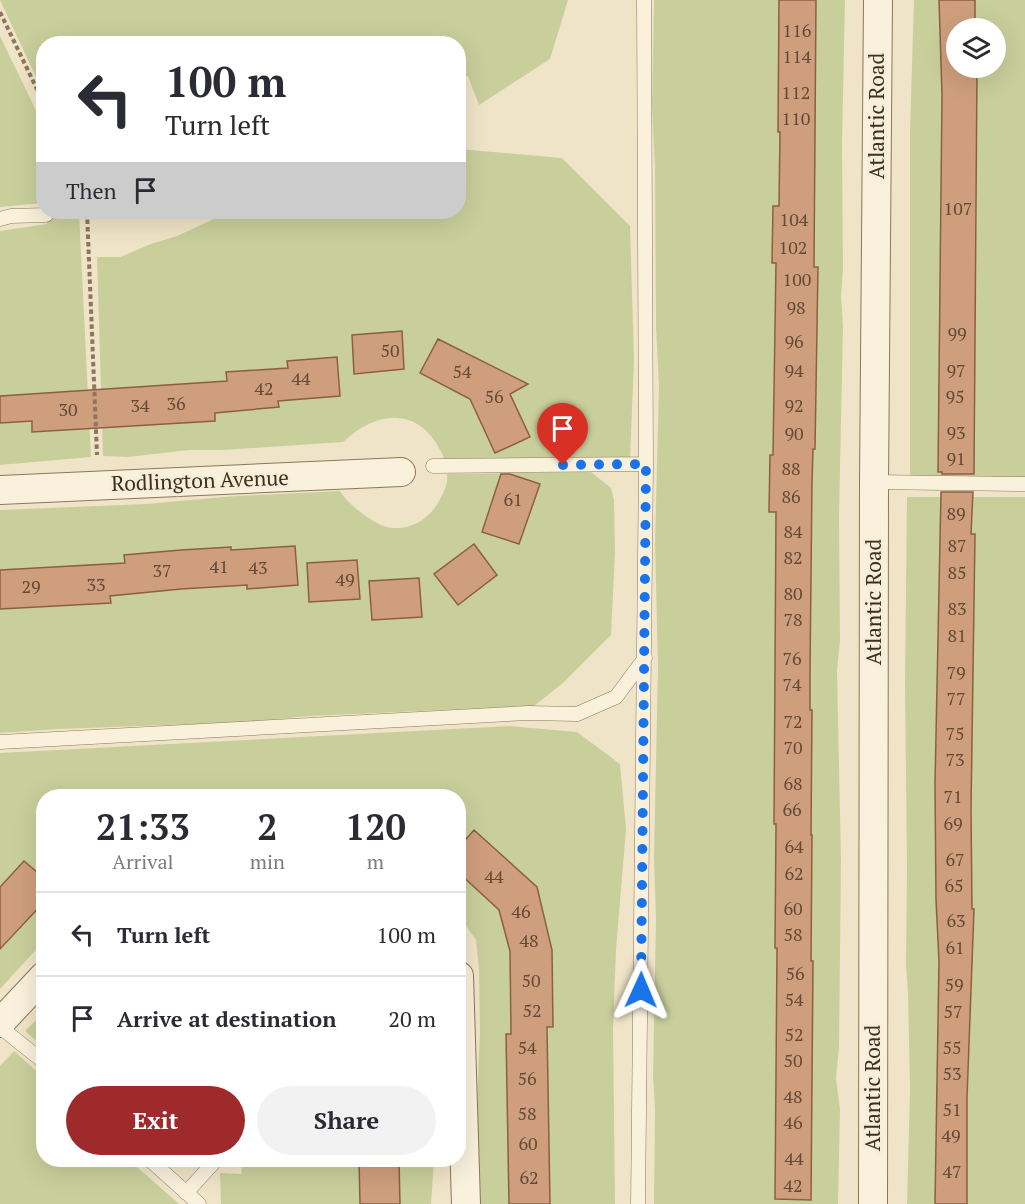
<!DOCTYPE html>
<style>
body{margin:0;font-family:"PT Serif",serif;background:#f2f2f3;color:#2b2b33;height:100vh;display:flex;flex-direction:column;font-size:22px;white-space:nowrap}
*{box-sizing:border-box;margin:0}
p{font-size:20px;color:#7c7c81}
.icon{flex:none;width:33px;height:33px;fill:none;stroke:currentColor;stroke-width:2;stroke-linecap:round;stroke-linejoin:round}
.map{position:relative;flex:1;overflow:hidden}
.drawer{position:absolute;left:36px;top:789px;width:430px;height:378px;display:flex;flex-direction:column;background:#fff;border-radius:24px;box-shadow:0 6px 24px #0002}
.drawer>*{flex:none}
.top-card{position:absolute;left:36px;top:36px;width:430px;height:183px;border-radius:24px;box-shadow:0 6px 24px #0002;background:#fff;color:#2b2b33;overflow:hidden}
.controls{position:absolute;left:946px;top:18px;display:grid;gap:12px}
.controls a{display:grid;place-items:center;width:60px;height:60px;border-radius:50%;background:#fff;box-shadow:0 6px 24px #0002;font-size:30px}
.pin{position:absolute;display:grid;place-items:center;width:51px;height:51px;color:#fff;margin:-62px -26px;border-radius:50% 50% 50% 0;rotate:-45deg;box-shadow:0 0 6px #0007}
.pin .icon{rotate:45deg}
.me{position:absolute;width:66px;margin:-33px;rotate:1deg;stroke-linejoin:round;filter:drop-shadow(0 0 4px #0008)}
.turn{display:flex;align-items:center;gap:21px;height:126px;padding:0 30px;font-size:27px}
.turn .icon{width:78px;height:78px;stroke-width:2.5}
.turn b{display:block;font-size:42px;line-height:51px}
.then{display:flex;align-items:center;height:57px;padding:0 30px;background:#0003;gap:12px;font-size:22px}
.eta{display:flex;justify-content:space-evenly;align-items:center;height:102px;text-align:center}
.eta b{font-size:36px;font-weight:700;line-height:42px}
.button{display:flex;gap:12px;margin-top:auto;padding:12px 30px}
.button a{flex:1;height:69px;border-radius:36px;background:#9e2a2b;color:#fff;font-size:24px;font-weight:700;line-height:69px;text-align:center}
.button a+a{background:#f2f2f3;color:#2b2b33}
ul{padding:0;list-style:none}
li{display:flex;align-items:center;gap:18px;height:84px;padding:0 30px;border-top:2px solid #e1e1e2}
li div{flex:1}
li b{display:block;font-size:22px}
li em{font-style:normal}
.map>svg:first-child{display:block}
.green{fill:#c9cf9b;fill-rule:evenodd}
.building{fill:#cf9f7d;stroke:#8d5f41;stroke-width:1.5}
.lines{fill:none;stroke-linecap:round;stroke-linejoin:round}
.lane-casing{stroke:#8d765c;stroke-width:15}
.street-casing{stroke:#8d765c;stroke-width:30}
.path{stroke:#8d765c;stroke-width:4;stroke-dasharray:4.5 3;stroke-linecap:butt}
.lane{stroke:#faf1dc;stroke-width:14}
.street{stroke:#faf1dc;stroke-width:28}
.route{stroke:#1a73e8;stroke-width:10;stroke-dasharray:0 18}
.labels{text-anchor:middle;stroke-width:6;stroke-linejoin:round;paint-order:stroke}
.number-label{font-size:18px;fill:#624a37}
.street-label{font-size:21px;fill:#3d2e20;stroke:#f7eed8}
</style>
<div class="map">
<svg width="1025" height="1204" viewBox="0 0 1025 1204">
<rect width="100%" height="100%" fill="#f0e4c8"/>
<path class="green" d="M0 0H568L550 59 479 105 468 76 459 79V44H44L43 92Z
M654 0H845L842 143 843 268 841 295 843 327 839 516 840 641 837 670 841 860 839 1047 836 1078 840 1109 838 1204H654L655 1109 653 1076 656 919 654 858 658 667 655 542 659 386 656 327 655 168 652 107Z
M914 0H1025V478L910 476V131ZM957 28H996V68H957Z
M0 36 43 125V203L0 207Z
M459 149 562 158 630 226 634 360 630 460 446 463C426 409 383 405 343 442L223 450H189L128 457 103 456 97 257H120L151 244 177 236 229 212H459Z
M49 212H79L91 457 0 465V231L47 224Z
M591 472 611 488 614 500 615 552 611 635 563 683 534 706 309 716 249 722 59 729 0 733V510L146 504 236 496 340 491C347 504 378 528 393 528 413 529 430 518 439 501 444 492 448 485 447 474Z
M907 497H1025V1204H907L910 1089 908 993 906 964 907 868 905 685Z
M509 726 577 732 620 764 626 829 616 950 613 1029 615 1204H479L476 1129 480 1031 479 969 476 940 459 916V796H44L43 942 0 989V753Z
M43 1013V1047L25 1031Z
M14 1051 43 1077 44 1160H129L179 1204H0V1066Z
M243 1160H434L431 1204H221L220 1173 241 1174Z"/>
<path class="building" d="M779 0H816L814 267H818L815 449H813L812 483 810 672V710H812L811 835H812L811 961H813L811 1200 775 1199 777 948H775L776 824H774L776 512H769L770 455H773L776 263H772L773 206H779L780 132H778Z
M939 0H975V28H957V68H977L974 474H942V472H938L942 95Z
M402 331 404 369 354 374 352 335Z
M438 339 528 384 510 394 530 437 495 453 470 399 420 373Z
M337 357 340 396 278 401 279 407 215 413V421L32 432V421L0 423V396L227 381 226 372 288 368 287 361Z
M501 474H510L540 484 519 544 482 532Z
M941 492H973L971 534H975L971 810 972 909H974L967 1098V1204H935L939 961 936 900 935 784Z
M474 544 497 575 458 605 434 574Z
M295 546 298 585 247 589V585L181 589 110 596 111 603 0 609V570L125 563 124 555 181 550 231 547V550Z
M357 560 360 599 309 602 307 563Z
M419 578 422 617 372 620 369 581Z
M474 830 537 887 552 950 553 1027H547L550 1204H509L506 1034H511L510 951 499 910 459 873V847Z
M24 861 44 878V902L0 949V887Z
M359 1160H399L400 1204H360Z"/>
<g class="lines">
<defs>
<path id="lane" d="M0 219 11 216 46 215
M433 466 646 464
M874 482 1025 484
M0 742 528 713 577 714 616 697 645 658
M0 1027 44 1062
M150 1160 199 1204
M186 1193 216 1160
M638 1204 646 464 644 0"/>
<path id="street" d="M0 490 401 472
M459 976 466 1204
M0 1023 44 976
M873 1204 874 482 878 0"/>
</defs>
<use href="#lane" class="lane-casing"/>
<use href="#street" class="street-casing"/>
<path class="path" d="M0 12 44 104
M87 212 97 455"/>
<use href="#lane" class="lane"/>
<use href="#street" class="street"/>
</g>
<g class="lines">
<path class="route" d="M563 465 646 464 641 990"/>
</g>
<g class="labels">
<g class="number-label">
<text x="797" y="37">116</text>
<text x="797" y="63">114</text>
<text x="796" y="99">112</text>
<text x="796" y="125">110</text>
<text x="958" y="215">107</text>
<text x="794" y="226">104</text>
<text x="793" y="254">102</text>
<text x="797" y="286">100</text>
<text x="796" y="314">98</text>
<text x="957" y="340">99</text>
<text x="794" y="348">96</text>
<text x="390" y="357">50</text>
<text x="794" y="377">94</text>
<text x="956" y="377">97</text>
<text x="462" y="378">54</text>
<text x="301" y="385">44</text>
<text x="264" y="395">42</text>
<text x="494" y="403">56</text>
<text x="955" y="403">95</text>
<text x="176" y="410">36</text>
<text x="140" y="412">34</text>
<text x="794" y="412">92</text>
<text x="68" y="416">30</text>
<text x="956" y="439">93</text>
<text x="794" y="440">90</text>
<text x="956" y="465">91</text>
<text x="791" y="475">88</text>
<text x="791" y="503">86</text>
<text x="513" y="506">61</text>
<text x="956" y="520">89</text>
<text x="793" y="538">84</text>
<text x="957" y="552">87</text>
<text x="793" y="564">82</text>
<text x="219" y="573">41</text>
<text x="258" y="574">43</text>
<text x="162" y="577">37</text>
<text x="957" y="579">85</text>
<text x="345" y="586">49</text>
<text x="96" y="591">33</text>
<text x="31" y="593">29</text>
<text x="793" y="600">80</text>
<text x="957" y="615">83</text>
<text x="793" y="626">78</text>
<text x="957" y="642">81</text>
<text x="792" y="665">76</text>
<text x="956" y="679">79</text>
<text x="792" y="691">74</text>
<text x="956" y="705">77</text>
<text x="793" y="728">72</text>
<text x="955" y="740">75</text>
<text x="793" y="754">70</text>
<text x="955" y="766">73</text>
<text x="793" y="790">68</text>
<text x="953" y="803">71</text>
<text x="792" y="816">66</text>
<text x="953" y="830">69</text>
<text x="794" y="853">64</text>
<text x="955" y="866">67</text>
<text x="794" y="880">62</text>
<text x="494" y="883">44</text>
<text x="954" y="892">65</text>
<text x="793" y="915">60</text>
<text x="521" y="918">46</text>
<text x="956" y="927">63</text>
<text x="793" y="941">58</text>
<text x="529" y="947">48</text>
<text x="955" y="954">61</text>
<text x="795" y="980">56</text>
<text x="531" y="987">50</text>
<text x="954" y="991">59</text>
<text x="794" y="1006">54</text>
<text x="532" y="1017">52</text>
<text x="953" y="1018">57</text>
<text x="794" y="1041">52</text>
<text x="527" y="1054">54</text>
<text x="952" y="1054">55</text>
<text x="793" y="1067">50</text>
<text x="952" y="1080">53</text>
<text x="527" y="1085">56</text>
<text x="793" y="1103">48</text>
<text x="952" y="1116">51</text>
<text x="527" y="1120">58</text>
<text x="793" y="1129">46</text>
<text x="951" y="1142">49</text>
<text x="528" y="1150">60</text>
<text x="794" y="1165">44</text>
<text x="952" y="1178">47</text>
<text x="529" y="1184">62</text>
<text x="793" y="1192">42</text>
</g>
<g class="street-label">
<text transform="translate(877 116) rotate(-90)" y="7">Atlantic Road</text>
<text transform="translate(200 481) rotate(-2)" y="7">Rodlington Avenue</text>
<text transform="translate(874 602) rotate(-90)" y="7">Atlantic Road</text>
<text transform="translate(873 1088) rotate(-90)" y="7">Atlantic Road</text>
</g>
</g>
</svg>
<div class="controls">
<a><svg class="icon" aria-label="layers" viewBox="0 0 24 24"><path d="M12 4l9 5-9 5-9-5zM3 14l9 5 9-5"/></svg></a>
</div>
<div class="pin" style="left:563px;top:465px;background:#d93025"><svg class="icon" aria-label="arrive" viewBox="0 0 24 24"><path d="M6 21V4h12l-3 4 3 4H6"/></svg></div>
<svg class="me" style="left:641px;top:990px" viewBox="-20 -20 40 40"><path d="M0-17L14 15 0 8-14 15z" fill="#1a73e8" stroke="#fff" stroke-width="4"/></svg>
<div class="top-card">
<div class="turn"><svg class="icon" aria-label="left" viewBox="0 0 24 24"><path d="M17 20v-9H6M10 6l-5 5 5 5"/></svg><div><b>100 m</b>Turn left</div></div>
<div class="then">Then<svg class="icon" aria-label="arrive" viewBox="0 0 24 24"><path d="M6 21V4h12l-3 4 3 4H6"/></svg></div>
</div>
<section class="drawer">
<div class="eta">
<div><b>21:33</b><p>Arrival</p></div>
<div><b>2</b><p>min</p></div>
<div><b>120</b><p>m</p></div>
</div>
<ul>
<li><svg class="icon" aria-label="left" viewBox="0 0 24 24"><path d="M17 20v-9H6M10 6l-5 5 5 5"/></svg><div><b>Turn left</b></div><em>100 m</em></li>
<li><svg class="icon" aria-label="arrive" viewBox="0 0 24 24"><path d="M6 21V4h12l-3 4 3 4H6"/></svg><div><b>Arrive at destination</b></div><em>20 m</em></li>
</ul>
<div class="button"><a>Exit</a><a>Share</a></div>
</section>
</div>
